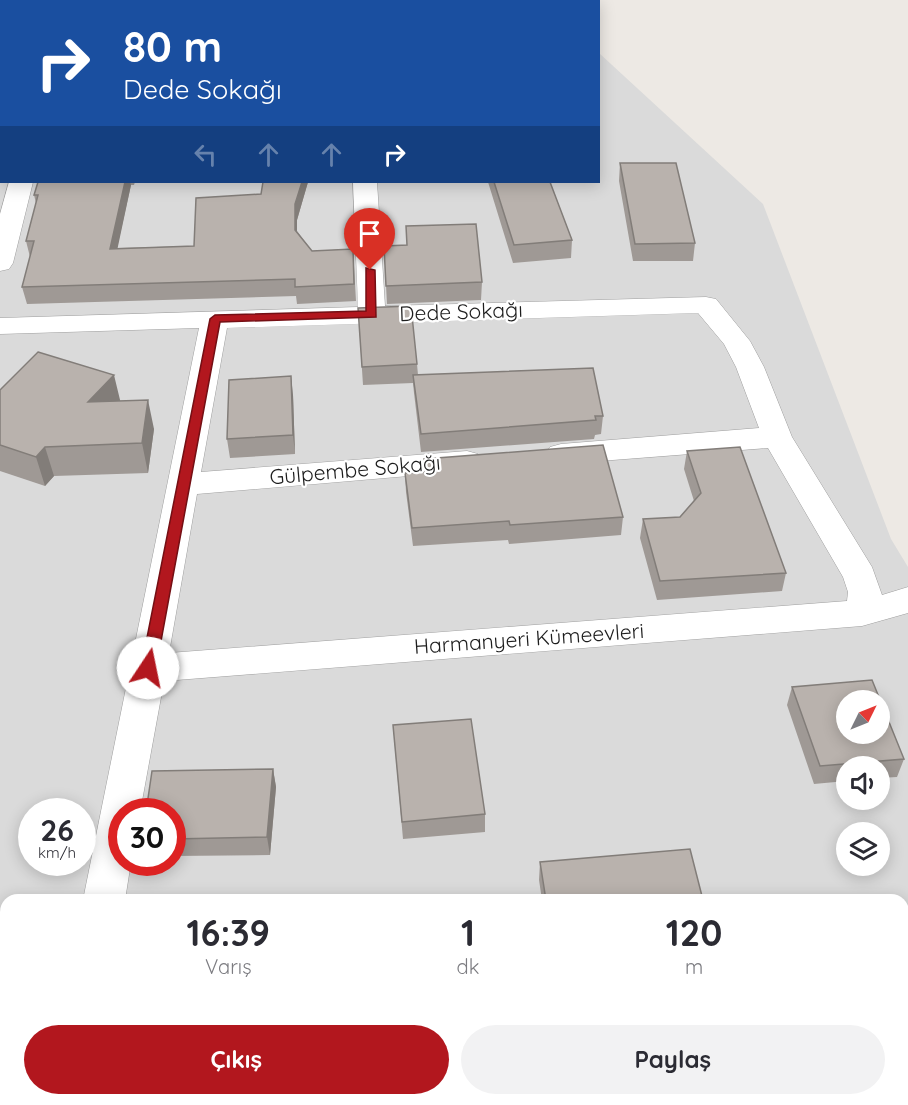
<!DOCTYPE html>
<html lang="tr">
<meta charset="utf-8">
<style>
body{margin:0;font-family:Quicksand,sans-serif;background:#f2f2f3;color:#2b2b33;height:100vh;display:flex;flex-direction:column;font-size:22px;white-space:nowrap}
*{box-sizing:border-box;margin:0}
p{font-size:20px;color:#7c7c81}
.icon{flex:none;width:33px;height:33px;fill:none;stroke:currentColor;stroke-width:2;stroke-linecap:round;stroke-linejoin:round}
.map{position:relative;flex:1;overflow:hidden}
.details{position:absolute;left:0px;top:894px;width:909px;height:212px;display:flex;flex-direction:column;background:#fff;border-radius:18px 18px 0 0;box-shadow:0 3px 15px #0003}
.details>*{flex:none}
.guide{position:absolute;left:0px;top:0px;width:600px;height:183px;box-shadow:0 3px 15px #0003;background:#1a4fa0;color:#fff;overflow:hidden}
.needle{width:39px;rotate:47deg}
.controls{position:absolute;left:836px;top:690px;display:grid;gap:12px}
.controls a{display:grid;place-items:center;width:54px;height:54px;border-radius:50%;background:#fff;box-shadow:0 3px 15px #0003;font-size:30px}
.speed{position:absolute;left:18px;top:798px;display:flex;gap:12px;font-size:30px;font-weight:700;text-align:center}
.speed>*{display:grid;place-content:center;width:78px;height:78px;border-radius:50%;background:#fff;box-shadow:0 3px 15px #0003;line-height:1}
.speed small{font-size:15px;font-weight:400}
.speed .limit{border:9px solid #d22;background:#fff;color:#111}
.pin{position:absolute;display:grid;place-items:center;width:51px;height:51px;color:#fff;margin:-62px -26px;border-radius:50% 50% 50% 0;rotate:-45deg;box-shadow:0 0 6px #0007}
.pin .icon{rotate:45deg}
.me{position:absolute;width:66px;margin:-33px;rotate:11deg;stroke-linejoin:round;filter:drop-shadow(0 0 4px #0008)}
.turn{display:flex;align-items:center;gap:21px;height:126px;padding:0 24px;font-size:27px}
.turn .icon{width:78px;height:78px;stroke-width:2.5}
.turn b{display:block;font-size:42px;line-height:51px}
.lanes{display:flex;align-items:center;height:57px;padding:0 24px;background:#0003;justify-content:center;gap:30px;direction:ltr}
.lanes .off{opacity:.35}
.eta{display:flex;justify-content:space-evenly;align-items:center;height:102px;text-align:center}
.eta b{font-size:36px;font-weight:700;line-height:42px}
.primary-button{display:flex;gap:12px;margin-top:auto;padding:12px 24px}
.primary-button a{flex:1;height:69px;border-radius:36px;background:#b2171e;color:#fff;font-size:24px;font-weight:700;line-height:69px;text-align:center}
.primary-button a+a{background:#f2f2f3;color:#2b2b33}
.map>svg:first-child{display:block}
.residential{fill:#dadada;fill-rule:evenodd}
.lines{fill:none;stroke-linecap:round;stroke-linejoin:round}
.minor-casing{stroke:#9e9e9e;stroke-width:1}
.minor{fill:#fff;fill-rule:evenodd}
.wall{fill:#9f9995}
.shaded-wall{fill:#827d79}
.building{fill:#b9b2ad;stroke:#827d79;stroke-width:1.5;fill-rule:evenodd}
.route{fill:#b2171e;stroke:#740f14;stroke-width:1.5}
.labels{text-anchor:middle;stroke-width:4.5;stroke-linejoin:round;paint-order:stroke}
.street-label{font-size:21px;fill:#1d1d1d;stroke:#fff}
</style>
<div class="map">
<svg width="908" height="1105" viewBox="0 0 908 1105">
<rect width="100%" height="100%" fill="#ede9e4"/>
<path class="residential" d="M0 0 542 1 2 2V182H598L599 53 763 204 891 539 908 567V1105H0ZM846 700H879V734H846ZM846 766H879V800H846ZM32 812H82V862H32ZM122 812H172V862H122ZM846 832H879V866H846ZM6 900H903V1100H6Z"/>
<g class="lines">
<defs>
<path id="minor" d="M67 0H87L66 2Z
M9 182H33L13 263 9 269 0 271V214Z
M353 182H377L385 306 706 297 716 299 750 341 764 367 792 437 872 567 882 595 908 587V613L862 626 164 681 140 812H122V862H131L125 900H83L199 328 0 334V318L358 307ZM698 313 724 344 736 367 759 428 561 444 550 447 546 454 550 461 561 464 768 448 843 577 848 592 847 601 169 653 197 494 467 471 478 468 482 461 478 454 467 451 201 472 227 328Z
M43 1100H89L88 1105H42Z"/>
</defs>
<use href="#minor" class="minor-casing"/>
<use href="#minor" class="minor"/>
</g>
<path class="wall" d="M620 163 695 243 693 261H633L619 181Z
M38 182H135L134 185H131L117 248 194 246 261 194 263 182H308L297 220V231L312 251 353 249 356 301 297 304 296 296 27 304 22 287 30 257 26 241 36 203 34 195Z
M488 182H550L572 240 571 258 513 263Z
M407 245 482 282 481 300 387 304 384 246Z
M358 308 417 364 418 375 603 416 601 434 595 435 594 439 421 452 414 393 413 383 363 385Z
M0 390 120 401 154 429 148 473 54 476 45 486 0 471Z
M293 395 295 454 230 458 227 439Z
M687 451 786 573 782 591 657 600 640 538 643 519 680 517 694 501 684 469Z
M424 459 623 517 621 535 509 544 508 540 413 546 406 492 405 473 424 472Z
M792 687 904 759 897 777 879 778V766H846V781L814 784 787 705Z
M393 725 485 814V832L403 839Z
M273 769 276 787 270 855 172 856V812Z
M540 862 703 900H542L539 880Z"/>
<path class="shaded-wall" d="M17 0H26V2H17Z
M2 39V63L0 67V43Z
M125 182H130L131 185 114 265 110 249Z
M302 182H308L297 220V246L295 230V204Z
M114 375 121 404 88 402Z
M291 376 293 395 295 454 293 435Z
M148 400 154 429 148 473 142 443Z
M45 447 54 476 45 486 36 457Z
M273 769 276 787 270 855 267 837Z"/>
<path class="building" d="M0 0H17V2H2V39L0 43Z
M95 0H220V2H95Z
M383 0H444V2H383Z
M620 163H676L695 243 635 244Z
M38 182H125L110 249 194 246 196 198 261 194 263 182H302L295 204V230L312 251 353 249 354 284 295 287V279L22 287 34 241H26L38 195H34Z
M494 182H550L572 240 514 245Z
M476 224 482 282 386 286 384 246 407 245 406 226Z
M411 306 417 364 362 367 358 308Z
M38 352 114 375 88 402 148 400 142 443 45 447 36 457 0 445V390Z
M593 368 603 416H595L596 420 421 434 413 375Z
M291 376 293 435 227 439 229 380Z
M603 445 623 517 510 525 509 521 412 528 405 473 426 472 424 459Z
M740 447 786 573 660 581 643 519 680 517 701 493 687 451Z
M872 680 904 759 820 766 792 687ZM846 700H879V734H846Z
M471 719 485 814 402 822 393 725Z
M273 769 267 837 172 839V812H146L152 771Z
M690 849 703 900H546L540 862Z"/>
<path class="route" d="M366 268 375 270 376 317 220 322 156 668 148 674 143 672 141 668 210 319 215 315 366 311Z"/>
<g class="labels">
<g class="street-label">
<text transform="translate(461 312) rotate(-2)" y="7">Dede Sokağı</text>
<text transform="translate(355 470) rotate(-5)" y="7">Gülpembe Sokağı</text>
<text transform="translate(529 639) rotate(-4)" y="7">Harmanyeri Kümeevleri</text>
</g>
</g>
</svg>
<div class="controls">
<a><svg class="needle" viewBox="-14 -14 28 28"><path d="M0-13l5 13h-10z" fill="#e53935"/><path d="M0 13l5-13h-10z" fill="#7c7c81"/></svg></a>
<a><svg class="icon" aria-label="sound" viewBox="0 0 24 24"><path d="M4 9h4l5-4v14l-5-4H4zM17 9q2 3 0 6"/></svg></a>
<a><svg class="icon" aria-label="layers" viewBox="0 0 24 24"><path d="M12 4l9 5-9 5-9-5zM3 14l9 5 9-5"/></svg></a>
</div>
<div class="speed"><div>26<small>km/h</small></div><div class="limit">30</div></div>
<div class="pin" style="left:370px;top:270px;background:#d93025"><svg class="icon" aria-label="arrive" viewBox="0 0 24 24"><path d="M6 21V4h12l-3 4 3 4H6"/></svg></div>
<svg class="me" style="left:148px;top:668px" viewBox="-20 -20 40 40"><circle r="19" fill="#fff"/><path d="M0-13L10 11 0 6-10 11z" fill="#b2171e"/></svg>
<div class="guide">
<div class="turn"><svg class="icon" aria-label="right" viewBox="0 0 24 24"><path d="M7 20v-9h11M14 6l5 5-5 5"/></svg><div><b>80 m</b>Dede Sokağı</div></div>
<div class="lanes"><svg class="icon off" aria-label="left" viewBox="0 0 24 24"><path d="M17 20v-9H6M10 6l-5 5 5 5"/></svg><svg class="icon off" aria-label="ahead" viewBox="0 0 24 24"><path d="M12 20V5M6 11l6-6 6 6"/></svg><svg class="icon off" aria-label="ahead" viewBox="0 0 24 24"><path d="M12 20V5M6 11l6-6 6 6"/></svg><svg class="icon" aria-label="right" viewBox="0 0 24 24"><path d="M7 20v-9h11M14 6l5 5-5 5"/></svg></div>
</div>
<section class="details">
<div class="eta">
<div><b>16:39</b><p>Varış</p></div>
<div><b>1</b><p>dk</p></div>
<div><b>120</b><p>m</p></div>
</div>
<div class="primary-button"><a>Çıkış</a><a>Paylaş</a></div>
</section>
</div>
